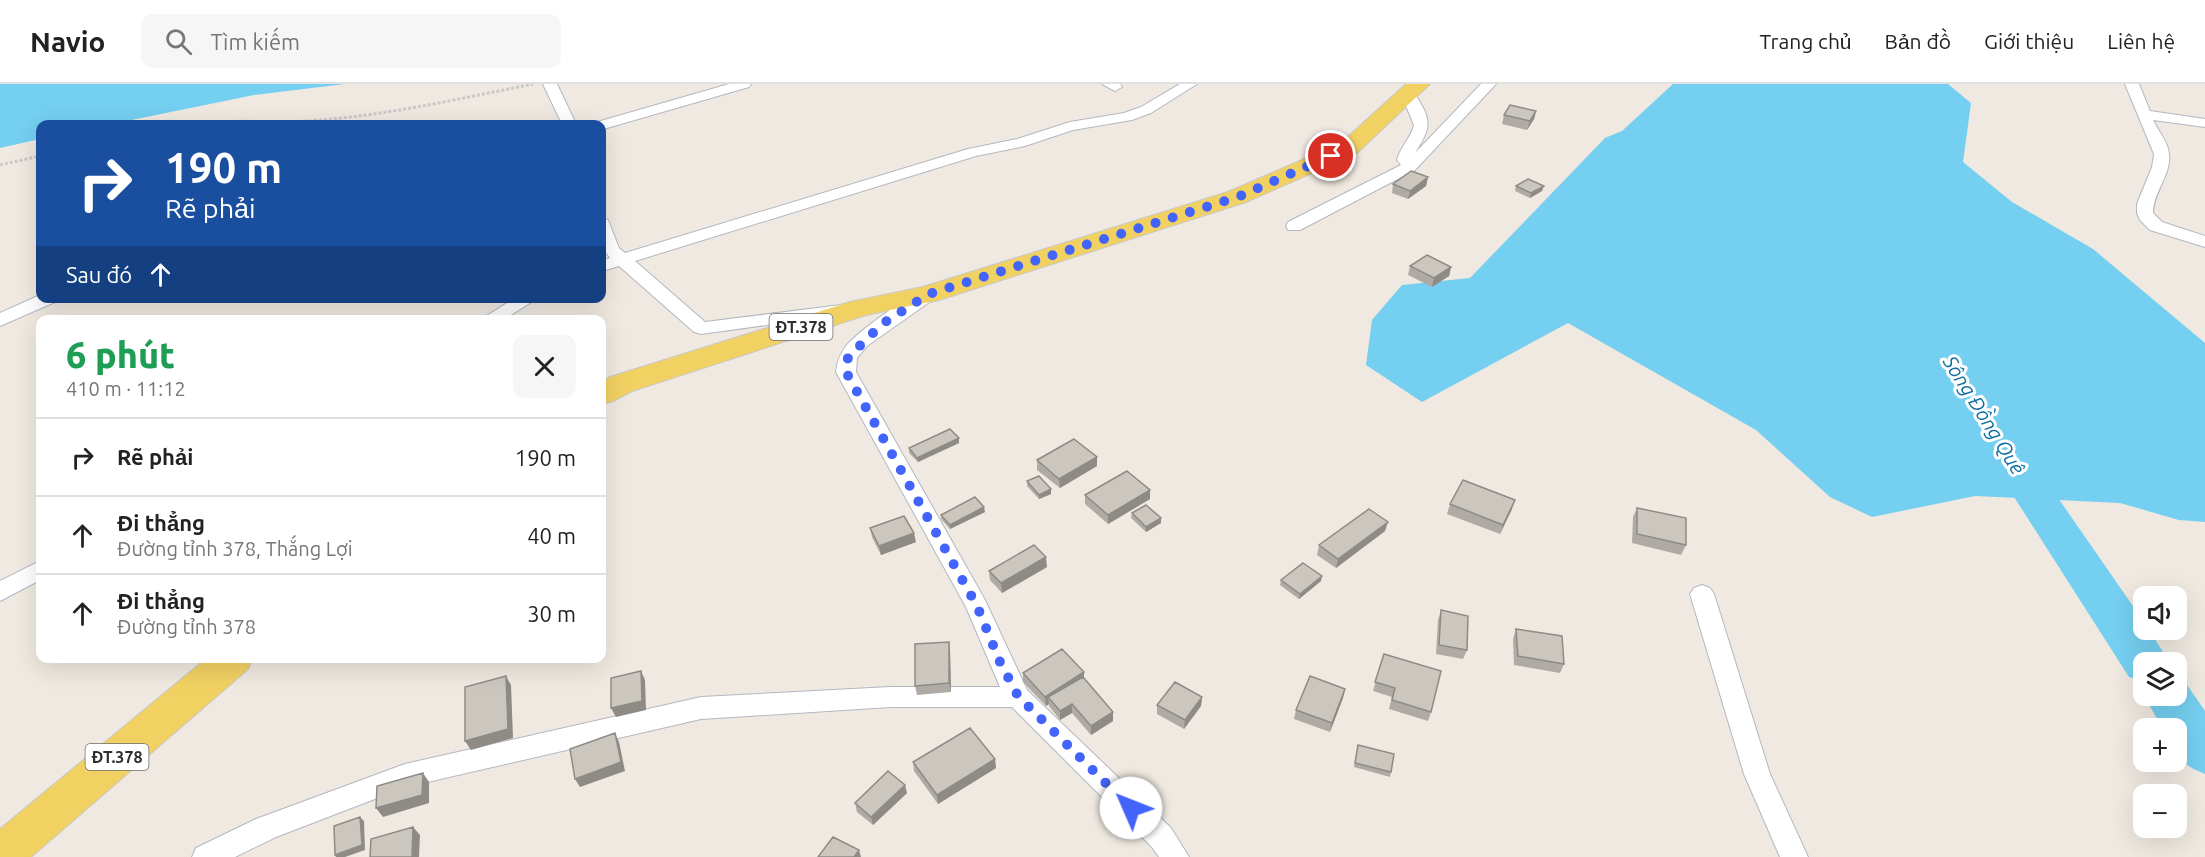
<!DOCTYPE html>
<html lang="vi">
<meta charset="utf-8">
<style>
body{margin:0;font-family:Ubuntu,sans-serif;background:#f6f6f6;color:#222;height:100vh;display:flex;flex-direction:column;font-size:22px;white-space:nowrap}
*{box-sizing:border-box;margin:0}
p{font-size:20px;color:#767676}
.icon{flex:none;width:33px;height:33px;fill:none;stroke:currentColor;stroke-width:2;stroke-linecap:round;stroke-linejoin:round}
.map{position:relative;flex:1;overflow:hidden}
.details{position:absolute;left:36px;top:231px;width:570px;height:348px;display:flex;flex-direction:column;background:#fff;border-radius:12px;box-shadow:0 6px 24px #0002}
.details>*{flex:none}
.guide{position:absolute;left:36px;top:36px;width:570px;height:183px;border-radius:12px;box-shadow:0 6px 24px #0002;background:#1a4fa0;color:#fff;overflow:hidden}
.tools{position:absolute;left:2133px;top:502px;display:grid;gap:12px}
.tools a{display:grid;place-items:center;width:54px;height:54px;border-radius:12px;background:#fff;box-shadow:0 6px 24px #0002;font-size:30px}
.pin{position:absolute;display:grid;place-items:center;width:51px;height:51px;color:#fff;margin:-26px;border:3px solid #fff;border-radius:50%;box-shadow:0 2px 6px #0007}
.me{position:absolute;width:66px;margin:-33px;rotate:314deg;stroke-linejoin:round;filter:drop-shadow(0 0 4px #0008)}
.turn{display:flex;align-items:center;gap:21px;height:126px;padding:0 30px;font-size:27px}
.turn .icon{width:78px;height:78px;stroke-width:2.5}
.turn b{display:block;font-size:42px;line-height:51px}
.then{display:flex;align-items:center;height:57px;padding:0 30px;background:#0003;gap:12px;font-size:22px}
.round{display:grid;place-items:center;flex:none;width:63px;height:63px;border-radius:12px;background:#f6f6f6}
.summary{display:flex;align-items:center;justify-content:space-between;height:102px;padding:0 30px}
h1{font-size:36px;font-weight:800;line-height:45px;color:#1e9e55}
ul{padding:0;list-style:none}
li{display:flex;align-items:center;gap:18px;height:78px;padding:0 30px;border-top:2px solid #e0e0e0}
li div{flex:1}
li b{display:block;font-size:22px}
li em{font-style:normal}
header{display:flex;align-items:center;gap:36px;box-sizing:border-box;height:84px;padding:0 30px;background:#fff;border-bottom:2px solid #e0e0e0}
header strong{font-size:28px}
nav{display:flex;gap:33px;margin-inline-start:auto;font-size:21px}
.search{width:420px;height:54px;background:#f6f6f6;display:flex;align-items:center;gap:15px;box-sizing:border-box;padding:0 21px;border-radius:12px;color:#767676;font-size:22px}
.map>svg:first-child{display:block}
.water{fill:#75cff0}
.lines{fill:none;stroke-linecap:round;stroke-linejoin:round}
.river{fill:#75cff0;fill-rule:evenodd}
.minor-casing{stroke:#b4b7c1;stroke-width:2}
.primary-casing{stroke:#c9c9c9;stroke-width:2}
.path{stroke:#c9c9c9;stroke-width:3;stroke-dasharray:3 2;stroke-linecap:butt}
.minor{fill:#fff;fill-rule:evenodd}
.primary{fill:#f2d163;fill-rule:evenodd}
.wall{fill:#afaba4}
.shaded-wall{fill:#8e8b86}
.building{fill:#cbc7bf;stroke:#8e8b86;stroke-width:1.5}
.route{stroke:#4264fb;stroke-width:10;stroke-dasharray:0 18}
.labels{text-anchor:middle;stroke-width:6;stroke-linejoin:round;paint-order:stroke}
.shield{fill:#fff;stroke:#6d6d6d;stroke-width:1.5}
.shield-label{font-size:16px;font-weight:bold;fill:#2e2e2e}
.water-label{font-size:20px;font-style:italic;fill:#0d6fa3;stroke:#fff}
</style>
<header>
<strong>Navio</strong>
<div class="search"><svg class="icon" aria-label="search" viewBox="0 0 24 24"><circle cx="10" cy="10" r="6"/><path d="M15 15l6 6"/></svg>Tìm kiếm</div>
<nav><a>Trang chủ</a><a>Bản đồ</a><a>Giới thiệu</a><a>Liên hệ</a></nav>
</header>
<div class="map">
<svg width="2205" height="773" viewBox="0 0 2205 773">
<rect width="100%" height="100%" fill="#efe9e1"/>
<path class="water" d="M0 0H345L254 11 112 40H40V55L0 64Z
M1673 0H1948L1971 19 1963 78 2012 118 2093 165 2205 259V438L2179 436 2120 419 1975 412 1872 433 1830 413 1756 346 1568 239 1422 318 1366 281 1372 236 1402 201 1470 194 1605 54 1622 47Z"/>
<g class="lines">
<path class="river" d="M2006 355 2020 359 2144 538V546H2149L2170 579H2144V597L2129 593 1986 369 1992 359Z
M2176 595 2185 598 2205 627V690C2179 680 2176 672 2176 645H2163L2144 612H2176Z"/>
<defs>
<path id="minor" d="M543 0H557L576 40H562Z
M729 0H751L749 3 607 44 602 45V40H595L597 38Z
M1102 0H1120L1122 3 1115 7Z
M1180 0H1197L1151 29 1132 36 1073 46 1025 62 976 72 635 177 705 238 841 221 847 222 850 226 847 230 701 250 694 248 619 182 602 187V177L610 174 602 163V135L608 136 619 164 625 169 968 65 1017 55 1070 38 1124 29 1141 23Z
M1481 0H1496L1415 86 1300 146H1288L1286 142 1288 138 1401 81 1397 76C1400 63 1411 54 1414 41L1401 10 1403 7H1413C1431 35 1433 41 1415 69Z
M2125 0H2139L2150 27 2205 35V43L2153 36C2158 47 2168 57 2169 70 2172 90 2153 108 2153 129L2162 138 2205 152V163L2150 146 2140 136 2137 129V120L2152 83 2154 70Z
M929 205 935 206 938 210 935 214 867 262 857 274 856 288 985 516 1027 606 1171 744 1189 773H1159L1151 762 1012 623H890L701 635 406 703 276 753 235 773H192L196 764 256 735 405 680 701 613 890 603H1000L966 523 836 288C837 278 840 270 846 262 860 246 909 210 929 205Z
M40 211V214H58L55 218 0 242V229Z
M515 214H538L503 236H480Z
M40 477V496L0 517V497Z
M1702 501 1710 504 1714 510 1770 690 1808 773H1780L1744 690 1690 510 1694 504Z"/>
<path id="primary" d="M1406 0H1430L1357 69 1246 118 939 216 866 231 632 307 613 317 602 320V298L610 293 850 218 923 203 1228 108 1341 59Z
M207 574H253L248 585 31 773H0V745Z"/>
</defs>
<use href="#minor" class="minor-casing"/>
<use href="#primary" class="primary-casing"/>
<path class="path" d="M194 40C232 35 270 39 308 37 384 32 458 15 533 0
M0 81 40 72"/>
<use href="#minor" class="minor"/>
<use href="#primary" class="primary"/>
</g>
<path class="wall" d="M1536 27 1534 35 1527 46 1502 40 1504 31Z
M1428 93 1426 102 1408 115 1392 109 1393 100Z
M1516 102 1542 107 1530 114 1515 107Z
M1410 182 1451 183 1449 192 1432 203 1408 191Z
M959 359 918 378 909 369V364Z
M1097 373V382L1060 404 1037 386V376Z
M1027 397 1051 405V410L1039 415 1027 402Z
M1085 411 1150 415 1108 440 1085 420Z
M1450 420 1512 425 1500 450 1447 430Z
M1637 424 1686 461 1681 471 1632 459 1633 433Z
M985 428 950 445 941 435V431Z
M1132 429 1161 439 1146 448 1131 434Z
M870 444 916 458 881 471 872 453Z
M1385 447 1336 484 1317 471 1319 461Z
M1047 483 1002 509 990 496 989 487Z
M1281 496 1321 497 1299 515 1280 501Z
M1441 526 1467 566 1463 575 1436 570 1438 536Z
M1516 545 1564 580 1560 589 1514 581 1513 555Z
M950 567 951 608 917 611 915 602Z
M1384 570 1431 628 1428 637 1389 625 1392 613 1373 607Z
M1023 589 1084 595 1113 637 1091 651 1072 629 1060 636 1049 622V620L1046 622 1023 598Z
M1345 605 1343 614 1330 648 1294 635 1296 626Z
M1202 613 1201 622 1184 645 1157 630V621Z
M1357 666 1391 688 1390 693 1354 683Z
M995 675 996 684 938 720 914 687 913 678Z
M907 709 873 741 857 728 855 719Z"/>
<path class="shaded-wall" d="M1536 27 1534 35 1527 46 1530 37Z
M1428 93 1426 102 1408 115 1410 107Z
M1544 102 1542 107 1530 114 1531 109Z
M1451 183 1449 192 1432 203 1434 194Z
M959 354V359L918 378 917 374Z
M1097 373V382L1060 404 1059 395Z
M1051 405V410L1039 415V411Z
M1150 406V415L1108 440V431Z
M1515 416 1512 425 1500 450 1503 441Z
M984 423 985 428 950 445V441Z
M1161 434V439L1146 448V443Z
M1388 438 1385 447 1336 484 1338 475Z
M914 449 916 458 881 471 879 462Z
M1046 473 1047 483 1002 509 1001 499Z
M1322 492 1321 497 1299 515 1300 510Z
M949 558 950 567 951 608 949 599Z
M641 587 645 596 646 626 616 633 611 624Z
M1084 588V597L1048 613 1049 620 1046 622 1045 613Z
M506 592 511 601 513 654 471 666 465 657Z
M1345 605 1343 614 1330 648 1332 639Z
M1202 613 1201 622 1184 645 1185 636Z
M1072 620V629L1060 636V627Z
M1113 628V637L1091 651V642Z
M615 649 619 658 625 687 580 703 575 695Z
M995 675 996 684 938 720 937 711Z
M423 689 429 698V719L383 733 376 724Z
M905 701 907 709 873 741 871 733Z
M360 733 364 737 365 766 345 773H336L335 771Z
M413 743 420 751 419 773H412Z
M859 766 861 773H854Z"/>
<path class="building" d="M1510 21 1536 27 1530 37 1504 31Z
M1411 87 1428 93 1410 107 1393 100Z
M1528 95 1544 102 1531 109 1516 102Z
M1427 171 1451 183 1434 194 1410 182Z
M950 345 959 354 917 374 909 364Z
M1074 355 1097 373 1059 395 1037 376Z
M1127 387 1150 406 1108 431 1085 411Z
M1039 392 1051 405 1039 411 1027 397Z
M1463 396 1515 416 1503 441 1450 420Z
M975 413 984 423 950 441 941 431Z
M1146 421 1161 434 1146 443 1132 429Z
M1637 424 1686 434V461L1637 450Z
M1369 425 1388 438 1338 475 1319 461Z
M904 432 914 449 879 462 870 444Z
M1034 461 1046 473 1001 499 989 487Z
M1303 479 1322 492 1300 510 1281 496Z
M1441 526 1468 532 1467 566 1439 561Z
M1516 545 1562 552 1564 580 1518 572Z
M949 558V599L915 602V560Z
M1062 565 1084 588 1045 613 1023 589Z
M1384 570 1441 587 1431 628 1392 616 1395 604 1375 598Z
M641 587 642 617 611 624V594Z
M506 592 508 645 465 657V603Z
M1310 592 1345 605 1332 639 1296 626Z
M1083 593 1113 628 1091 642 1072 620 1060 627 1048 613Z
M1175 598 1202 613 1185 636 1157 621Z
M970 644 995 675 937 711 913 678Z
M615 649 621 678 575 695 570 665Z
M1358 661 1394 670 1391 688 1355 679Z
M888 687 905 701 871 733 855 719Z
M423 689 422 711 376 724 377 702Z
M360 733 362 761 335 771 334 742Z
M413 743 412 773H370L371 755Z
M833 753 859 766 854 773H818Z"/>
<g class="lines">
<path class="route" d="M1131 724 1018 612 1000 578 977 522 846 288 848 273 867 255 882 240 929 210 1238 113 1331 72"/>
</g>
<g class="labels">
<g class="shield">
<rect x="769.5" y="230" width="63" height="26" rx="4.5"/>
<rect x="85.5" y="660" width="63" height="26" rx="4.5"/>
</g>
<g class="shield-label">
<text x="801" y="249">ĐT.378</text>
<text x="117" y="679">ĐT.378</text>
</g>
<g class="water-label">
<text transform="translate(1984 331) rotate(58)" y="7">Sông Đồng Quê</text>
</g>
</g>
</svg>
<div class="tools">
<a><svg class="icon" aria-label="sound" viewBox="0 0 24 24"><path d="M4 9h4l5-4v14l-5-4H4zM17 9q2 3 0 6"/></svg></a>
<a><svg class="icon" aria-label="layers" viewBox="0 0 24 24"><path d="M12 4l9 5-9 5-9-5zM3 14l9 5 9-5"/></svg></a>
<a>+</a>
<a>−</a>
</div>
<div class="pin" style="left:1331px;top:72px;background:#d93025"><svg class="icon" aria-label="arrive" viewBox="0 0 24 24"><path d="M6 21V4h12l-3 4 3 4H6"/></svg></div>
<svg class="me" style="left:1131px;top:724px" viewBox="-20 -20 40 40"><circle r="19" fill="#fff"/><path d="M0-13L10 11 0 6-10 11z" fill="#4264fb"/></svg>
<div class="guide">
<div class="turn"><svg class="icon" aria-label="right" viewBox="0 0 24 24"><path d="M7 20v-9h11M14 6l5 5-5 5"/></svg><div><b>190 m</b>Rẽ phải</div></div>
<div class="then">Sau đó<svg class="icon" aria-label="ahead" viewBox="0 0 24 24"><path d="M12 20V5M6 11l6-6 6 6"/></svg></div>
</div>
<section class="details">
<div class="summary"><div><h1>6 phút</h1><p>410 m · 11:12</p></div><a class="round"><svg class="icon" aria-label="close" viewBox="0 0 24 24"><path d="M6 6l12 12M18 6L6 18"/></svg></a></div>
<ul>
<li><svg class="icon" aria-label="right" viewBox="0 0 24 24"><path d="M7 20v-9h11M14 6l5 5-5 5"/></svg><div><b>Rẽ phải</b></div><em>190 m</em></li>
<li><svg class="icon" aria-label="ahead" viewBox="0 0 24 24"><path d="M12 20V5M6 11l6-6 6 6"/></svg><div><b>Đi thẳng</b><p>Đường tỉnh 378, Thắng Lợi</p></div><em>40 m</em></li>
<li><svg class="icon" aria-label="ahead" viewBox="0 0 24 24"><path d="M12 20V5M6 11l6-6 6 6"/></svg><div><b>Đi thẳng</b><p>Đường tỉnh 378</p></div><em>30 m</em></li>
</ul>
</section>
</div>
